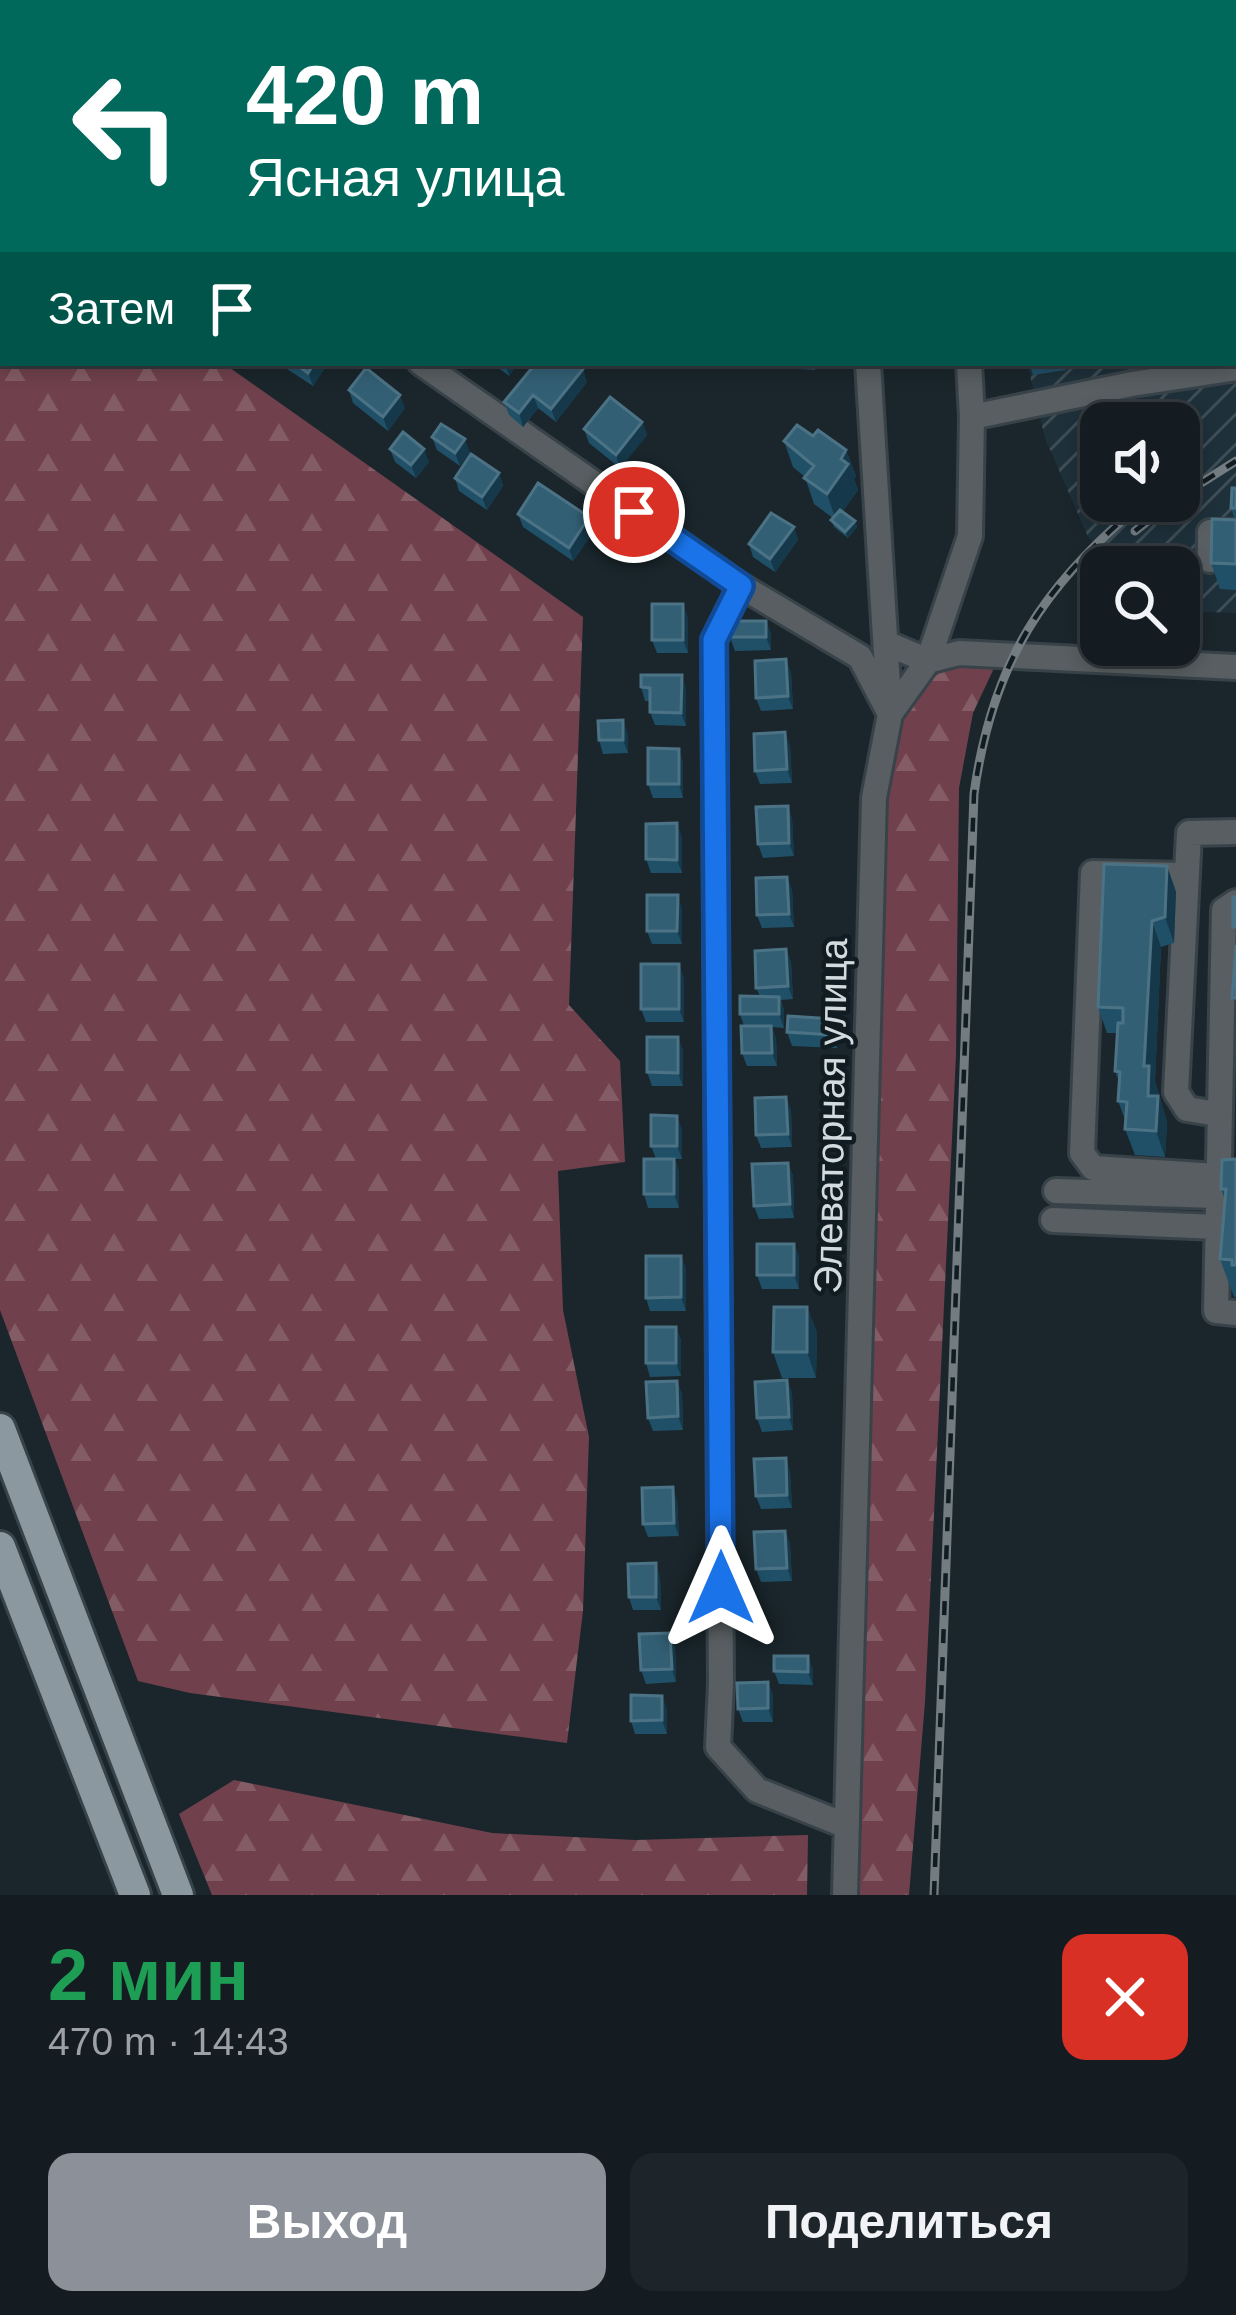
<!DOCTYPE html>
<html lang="ru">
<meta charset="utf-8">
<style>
body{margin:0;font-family:Helvetica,sans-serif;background:#1d252a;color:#f1f3f6;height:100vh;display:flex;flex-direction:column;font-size:45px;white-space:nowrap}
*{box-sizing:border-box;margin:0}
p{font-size:39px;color:#9da1a5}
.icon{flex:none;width:66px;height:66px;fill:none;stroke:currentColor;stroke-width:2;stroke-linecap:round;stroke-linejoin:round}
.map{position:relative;height:1895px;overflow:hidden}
.sheet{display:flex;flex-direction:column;background:#141c21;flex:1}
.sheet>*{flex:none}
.top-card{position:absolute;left:0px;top:0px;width:1236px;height:366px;box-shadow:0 6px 18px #0003,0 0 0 3px #333a3f;background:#00695c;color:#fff;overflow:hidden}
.fabs{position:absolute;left:1080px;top:402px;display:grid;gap:24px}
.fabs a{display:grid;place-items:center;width:120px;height:120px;border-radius:24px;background:#141c21;box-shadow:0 6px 18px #0003,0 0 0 3px #333a3f;font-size:60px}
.pin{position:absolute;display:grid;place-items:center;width:102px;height:102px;color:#fff;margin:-51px;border:6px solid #fff;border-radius:50%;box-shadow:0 3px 12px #0007}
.me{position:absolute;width:132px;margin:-66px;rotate:0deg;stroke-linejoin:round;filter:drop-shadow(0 0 9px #0008)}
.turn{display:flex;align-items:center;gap:42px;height:252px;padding:0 48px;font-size:54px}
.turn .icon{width:156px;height:156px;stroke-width:2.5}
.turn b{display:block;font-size:84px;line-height:102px}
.then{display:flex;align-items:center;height:114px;padding:0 48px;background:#0003;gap:24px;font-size:45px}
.round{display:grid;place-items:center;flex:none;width:126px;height:126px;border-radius:24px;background:#1d252a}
.summary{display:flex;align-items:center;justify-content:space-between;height:204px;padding:0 48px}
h1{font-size:72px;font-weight:800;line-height:90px;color:#1e9e55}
.primary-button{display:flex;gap:24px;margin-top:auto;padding:24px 48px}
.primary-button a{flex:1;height:138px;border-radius:24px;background:#8c9099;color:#fff;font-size:48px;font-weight:800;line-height:138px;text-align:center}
.primary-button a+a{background:#1d252a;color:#f1f3f6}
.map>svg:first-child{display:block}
.industrial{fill:url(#industrial-furrows);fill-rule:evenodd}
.forest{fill:url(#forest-firs)}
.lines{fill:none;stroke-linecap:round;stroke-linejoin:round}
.minor-casing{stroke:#384349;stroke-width:30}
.major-casing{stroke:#384349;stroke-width:36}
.minor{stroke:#585e61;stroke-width:24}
.major{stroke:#8b989f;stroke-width:30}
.rail-casing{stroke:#727c81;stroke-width:9}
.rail{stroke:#111c22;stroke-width:4.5;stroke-dasharray:14;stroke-linecap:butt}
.wall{fill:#205067}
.shaded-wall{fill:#15394a}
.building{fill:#335f74;stroke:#4c7385;stroke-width:3}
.route-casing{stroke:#114b97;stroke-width:30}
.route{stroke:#1a73e8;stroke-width:21}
.labels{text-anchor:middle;stroke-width:9;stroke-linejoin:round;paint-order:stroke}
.street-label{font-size:39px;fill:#d3dbdf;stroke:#111c22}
</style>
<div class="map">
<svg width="1236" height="1895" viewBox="0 0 1236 1895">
<defs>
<pattern id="industrial-furrows" width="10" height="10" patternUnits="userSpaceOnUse" patternTransform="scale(3)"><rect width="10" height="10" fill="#1e303a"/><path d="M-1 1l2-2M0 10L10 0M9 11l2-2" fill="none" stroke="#3e4d56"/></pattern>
<pattern id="forest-firs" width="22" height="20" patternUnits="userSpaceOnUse" patternTransform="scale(3)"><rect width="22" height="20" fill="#70414c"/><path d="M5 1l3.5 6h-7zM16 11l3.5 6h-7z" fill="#845c65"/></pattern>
</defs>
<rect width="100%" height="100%" fill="#1a262c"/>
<path class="industrial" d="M1007 0H1236V613L1179 611V567H1118L1088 537 1045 438 1027 363H1233V3H1007ZM1101 423H1179V501H1101Z"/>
<path class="forest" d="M181 0H650L186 3Z
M0 206 3 363H223L583 617 569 1005 620 1061 625 1162 558 1171 563 1310 589 1437 583 1611 567 1743 190 1693 138 1681 0 1310Z
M952 666 994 668 973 713 959 788 956 1055 925 1702 909 1895H859L887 794C896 744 900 690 952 666Z
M234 1780 492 1833 635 1840 808 1835 807 1895H212L179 1814Z"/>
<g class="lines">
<defs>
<path id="minor" d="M869 3V0
M963 3 967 0
M0 68 3 70
M421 363 741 586 860 657 890 714
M868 363 889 702
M969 363 972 417
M1210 560V532H1236
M741 586 714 640 721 1683 718 1747 757 1790 847 1826
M886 643 928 661 970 536 972 417 1132 384 1236 368
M1187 875 1093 873 1082 1153 1093 1168 1217 1176
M1236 902 1224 910 1216 1311 1236 1313
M1218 1114 1187 1109 1176 1092 1189 833 1236 832
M1056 1191 1217 1196
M1053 1220 1217 1227
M845 1895 874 798 890 714 928 661 959 653 1236 667"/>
<path id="major" d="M0 1429 178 1895
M0 1547 135 1895"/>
</defs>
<use href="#minor" class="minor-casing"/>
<use href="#major" class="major-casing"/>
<use href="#minor" class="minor"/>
<use href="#major" class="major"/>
<defs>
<path id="rail" d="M1179 497 1236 461
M1135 531 1173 501
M934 1895 974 794C992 663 1043 584 1145 501"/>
</defs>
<use href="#rail" class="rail-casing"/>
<use href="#rail" class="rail"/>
</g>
<path class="wall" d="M1233 192 1236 193V248H1233Z
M285 363H328L313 386 287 369Z
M492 363H518L509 376Z
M781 363H815V370L783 368Z
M1029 363H1065L1066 370 1033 375Z
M587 382 556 422 538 408 523 427 509 415 504 402Z
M349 390 405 408 388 431 353 403Z
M642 422 647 435 620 468 589 443 584 429Z
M813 436 846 450 856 476 854 479 858 490 842 512 855 521 857 527 848 538 834 527 831 520 833 518 814 504 805 477 793 467 784 441Z
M432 437 470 453 460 466 437 450Z
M390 449 429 462 416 478 395 462Z
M499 473 503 486 487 510 459 491 455 478Z
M1236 488V590L1220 589 1211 563 1235 520 1231 508Z
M518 514 589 517 594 531 573 561 523 527Z
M794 527 798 540 775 572 753 557 749 544Z
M688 618V653H657L652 640Z
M766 621 771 634V650L735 651 730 637Z
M786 659 791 673 793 709 761 711 756 698Z
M641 687 686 688V726L655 725 650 712V701H645Z
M785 732 790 746 792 783 760 784 755 771Z
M628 734V753L603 754 599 740Z
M683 762V798H653L648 784Z
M788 806 792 819 794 856 763 858 758 844Z
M682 837V873H651L646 859Z
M1167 866 1176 892 1174 943 1161 947 1155 1081 1167 1122 1165 1157 1135 1155 1125 1129 1126 1122 1118 1101 1119 1082 1115 1071 1117 1033H1107L1098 1007Z
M787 877 792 890 794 927 762 928 757 915Z
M682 909V944H652L647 931Z
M786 949 791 962 793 999 781 1000 784 1010V1028L772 1027 776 1039 777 1066H747L742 1053 744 1026 740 1014 760 996 756 988Z
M684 978V1022H646L641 1009Z
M833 1019 838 1032 837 1048 792 1046 787 1032Z
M683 1050V1086H652L647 1072Z
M786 1097 791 1110 792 1147 761 1148 756 1135Z
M682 1129V1159H675L679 1172V1208H648L644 1194 656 1159 651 1146Z
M1236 1159V1297H1234L1220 1259 1225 1200 1221 1189Z
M788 1163 793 1176 794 1218 759 1219 754 1206Z
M794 1244 799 1257V1289H762L757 1275Z
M681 1256 686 1269V1311H650L646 1298Z
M807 1307 817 1333 816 1378H782L773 1352Z
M676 1327 681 1340V1376L650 1377 646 1363Z
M787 1380 792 1393 793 1430 762 1432 757 1418Z
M677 1381 682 1394 683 1430 653 1431 648 1418Z
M790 1471 792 1508 761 1509 756 1496Z
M677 1500 679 1536 648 1537 643 1524Z
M785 1531 790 1544 792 1581 761 1582 756 1569Z
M660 1577 661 1610H633L629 1597Z
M675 1646 676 1682 646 1684 641 1670Z
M808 1656 813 1670V1685L779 1684 774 1671Z
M768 1682 773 1696V1722H743L738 1709Z
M667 1709V1734H635L631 1721Z"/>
<path class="shaded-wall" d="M3 121V141L0 145V125Z
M314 363H328L313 386 308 373Z
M505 363H518L509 376Z
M583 369 587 382 556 422 551 409Z
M400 395 405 408 388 431 383 417Z
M533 395 538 408 523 427 519 413Z
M642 422 647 435 620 468 616 455Z
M465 439 470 453 460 466 455 453Z
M424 449 429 462 416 478 411 465Z
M846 450 856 476 854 479 858 490 836 520 827 494Z
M499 473 503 486 487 510 482 497Z
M589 517 594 531 573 561 569 548Z
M855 521 857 527 848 538 845 532Z
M794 527 798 540 775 572 770 559Z
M683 604 688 618V653L683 640Z
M766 621 771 634V650L766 637Z
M786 659 791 673 793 709 788 696Z
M682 675 686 688V726L681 713Z
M623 720 628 734V753L623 740Z
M785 732 790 746 792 783 787 769Z
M679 749 683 762V798L679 784Z
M788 806 792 819 794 856 789 843Z
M677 823 682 837V873L677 860Z
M1167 866 1176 892 1174 943 1165 917Z
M787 877 792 890 794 927 789 914Z
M678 895 682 909V944L677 931Z
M1152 921 1161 947 1155 1081 1167 1122 1165 1157 1156 1131 1148 1096 1144 1066Z
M786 949 791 962 793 999 788 986Z
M679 964 684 978V1022L679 1009Z
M779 997 784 1010V1028L779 1014Z
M833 1019 838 1032 837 1048 832 1035Z
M771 1026 776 1039 777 1066 772 1053Z
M678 1037 683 1050V1086L678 1073Z
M786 1097 791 1110 792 1147 788 1134Z
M677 1116 682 1129V1159L677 1146Z
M674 1159 679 1172V1208L674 1194Z
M788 1163 793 1176 794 1218 790 1204Z
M794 1244 799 1257V1289L794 1275Z
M681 1256 686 1269V1311L681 1297Z
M807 1307 817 1333 816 1378 807 1352Z
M676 1327 681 1340V1376L676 1363Z
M787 1380 792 1393 793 1430 789 1417Z
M677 1381 682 1394 683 1430 678 1416Z
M786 1458 790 1471 792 1508 787 1495Z
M673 1487 677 1500 679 1536 674 1523Z
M785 1531 790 1544 792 1581 787 1568Z
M656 1563 660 1577 661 1610 656 1597Z
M670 1633 675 1646 676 1682 672 1669Z
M808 1656 813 1670V1685L808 1672Z
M768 1682 773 1696V1722L768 1708Z
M662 1696 667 1709V1734L662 1720Z"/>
<path class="building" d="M13 0H49L47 3H17Z
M1233 192 1236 193V223H1233Z
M294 363H314L308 373Z
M536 363H575L583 369 551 409 533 395 519 413 504 402Z
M366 368 400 395 383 417 349 390Z
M610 397 642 422 616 455 584 429Z
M441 424 465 439 455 453 432 437Z
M797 425 813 436 818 430 846 450 841 459 848 464 827 494 804 478 814 466 784 441Z
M403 432 424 449 411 465 390 449Z
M471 454 499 473 482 497 455 478Z
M538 483 589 517 569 548 518 514Z
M1232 488H1236V508H1231Z
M840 510 855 521 845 532 831 520Z
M771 513 794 527 770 559 749 544Z
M1212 519 1236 520V564L1211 563Z
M652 604H683V640H652Z
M730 621H766V637H730Z
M786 659 788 696 756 698 755 661Z
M641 675H682L681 713 650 712V688L641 687Z
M623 720V740H599L598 721Z
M785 732 787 769 755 771 754 734Z
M648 748 679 749V784H648Z
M788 806 789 843 758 844 756 807Z
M677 823V860L646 859V824Z
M1104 864 1167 866 1165 917 1152 921 1144 1066H1149L1148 1096H1158L1156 1131 1125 1129 1127 1102 1118 1101 1120 1072 1115 1071 1118 1023H1123V1008L1098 1007Z
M787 877 789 914 757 915 756 878Z
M647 895H678L677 931H647Z
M1233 897H1236V927H1233Z
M1236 945V998H1232Z
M786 949 788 986 756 988 755 951Z
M641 964H679V1009H641Z
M740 996 779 997V1014H740Z
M788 1016 833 1019 832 1035 787 1032Z
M741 1026H771L772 1053H742Z
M647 1037H678V1073L647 1072Z
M786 1097 788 1134 756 1135 755 1098Z
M651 1115 677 1116V1146H651Z
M644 1159H674V1194H644Z
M1236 1159V1265H1232V1260L1220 1259 1226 1189H1221L1222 1160Z
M788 1163 790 1204 754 1206 752 1164Z
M757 1244H794V1275H757Z
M646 1256H681V1297L646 1298Z
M774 1307H807V1352H773Z
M646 1327H676V1363H646Z
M787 1380 789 1417 757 1418 755 1382Z
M677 1381 678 1416 648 1418 646 1382Z
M786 1458 787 1495 756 1496 754 1459Z
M673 1487 674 1523 643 1524 642 1488Z
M785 1531 787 1568 756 1569 754 1532Z
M656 1563V1597H629L628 1564Z
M670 1633 672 1669 641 1670 639 1634Z
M774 1656H808V1672L774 1671Z
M768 1682V1708L738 1709 737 1683Z
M631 1695 662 1696V1720L631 1721Z"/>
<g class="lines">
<defs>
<path id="route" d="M634 512 741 586 714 640 721 1588"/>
</defs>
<use href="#route" class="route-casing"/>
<use href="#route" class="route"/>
</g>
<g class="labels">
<g class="street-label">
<text transform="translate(830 1116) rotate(-89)" y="14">Элеваторная улица</text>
</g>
</g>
</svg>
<div class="fabs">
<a><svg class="icon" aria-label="sound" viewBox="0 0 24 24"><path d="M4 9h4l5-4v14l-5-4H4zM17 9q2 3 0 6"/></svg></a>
<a><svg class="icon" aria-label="search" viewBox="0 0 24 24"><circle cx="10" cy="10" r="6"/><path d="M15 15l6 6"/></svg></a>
</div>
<div class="pin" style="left:634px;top:512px;background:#d93025"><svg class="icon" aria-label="arrive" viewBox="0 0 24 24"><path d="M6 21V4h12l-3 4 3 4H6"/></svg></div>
<svg class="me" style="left:721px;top:1588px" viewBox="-20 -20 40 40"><path d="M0-17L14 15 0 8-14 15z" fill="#1a73e8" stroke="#fff" stroke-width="4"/></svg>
<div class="top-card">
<div class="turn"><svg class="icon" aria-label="left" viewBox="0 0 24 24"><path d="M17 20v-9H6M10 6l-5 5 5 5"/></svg><div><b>420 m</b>Ясная улица</div></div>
<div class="then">Затем<svg class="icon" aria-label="arrive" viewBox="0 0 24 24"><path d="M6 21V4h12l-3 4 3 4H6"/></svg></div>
</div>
</div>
<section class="sheet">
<div class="summary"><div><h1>2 мин</h1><p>470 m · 14:43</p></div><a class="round" style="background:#d93025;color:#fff"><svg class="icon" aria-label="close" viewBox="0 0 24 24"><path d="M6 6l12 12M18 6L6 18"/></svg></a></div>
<div class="primary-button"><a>Выход</a><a>Поделиться</a></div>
</section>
